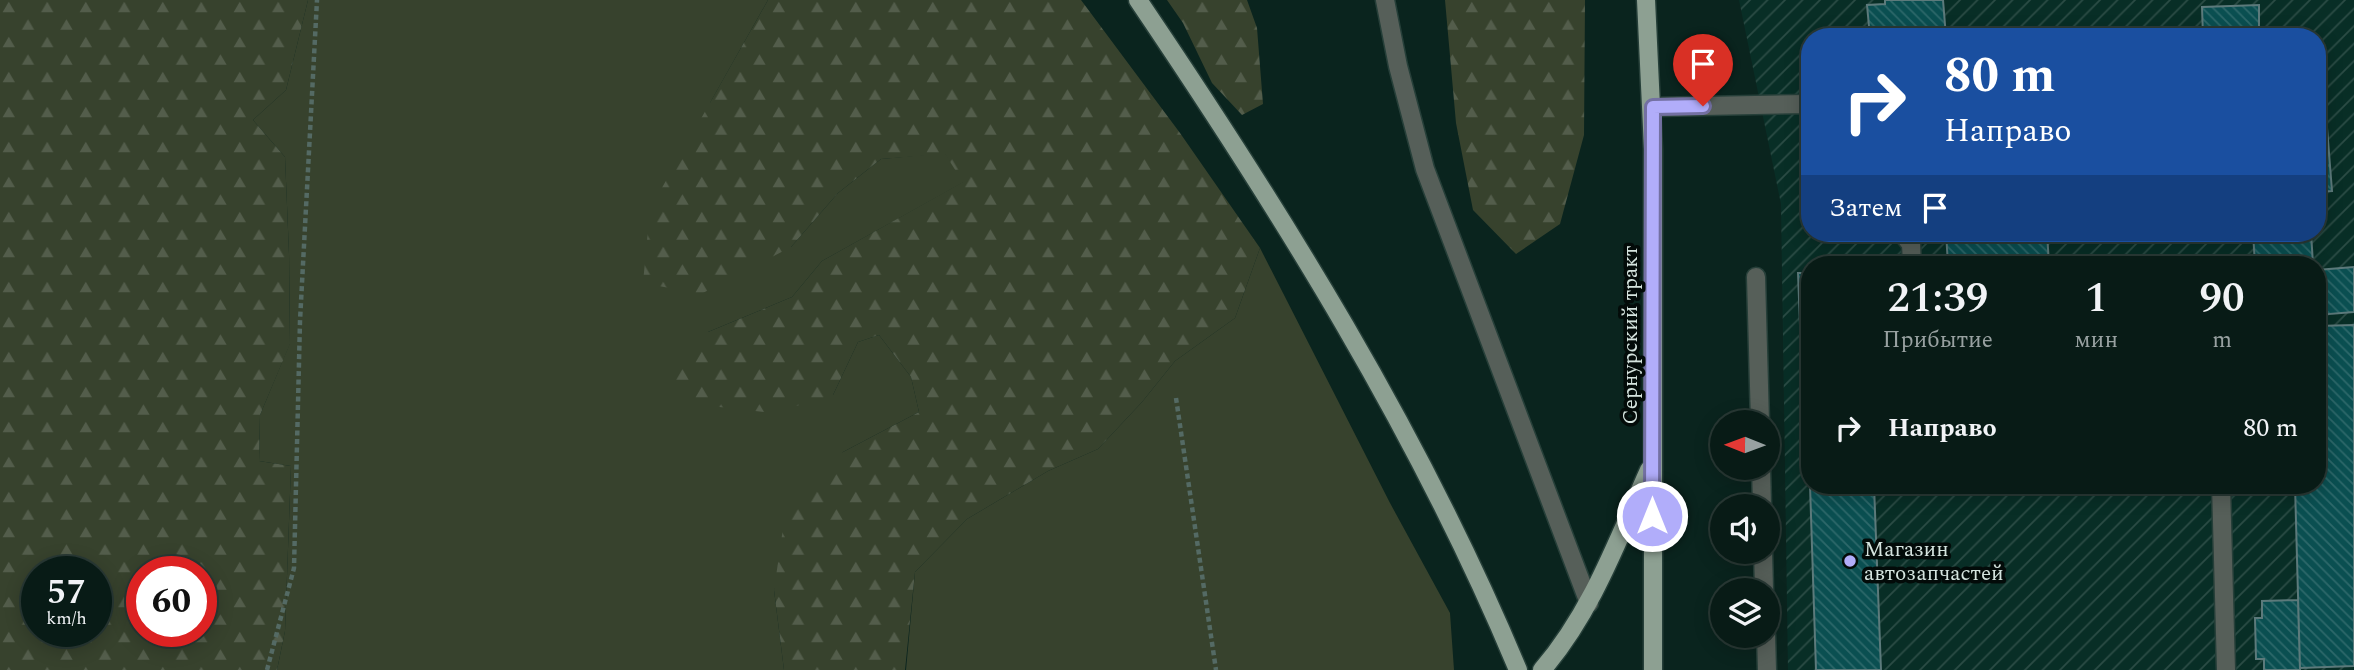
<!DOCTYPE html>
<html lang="ru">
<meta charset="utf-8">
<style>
body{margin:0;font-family:Spectral,serif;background:#162823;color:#f1f3f6;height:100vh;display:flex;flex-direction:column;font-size:26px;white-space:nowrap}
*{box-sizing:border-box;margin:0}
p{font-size:23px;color:#98a1a1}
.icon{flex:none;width:38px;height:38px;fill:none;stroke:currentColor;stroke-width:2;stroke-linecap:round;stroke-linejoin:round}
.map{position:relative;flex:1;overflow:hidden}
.details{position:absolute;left:1801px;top:256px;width:525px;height:238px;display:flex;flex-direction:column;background:#081b16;border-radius:28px;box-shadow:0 4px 18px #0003,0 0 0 2px #293935}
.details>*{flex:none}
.banner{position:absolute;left:1801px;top:28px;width:525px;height:214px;border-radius:28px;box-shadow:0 4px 18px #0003,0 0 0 2px #293935;background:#1a4fa0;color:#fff;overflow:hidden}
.needle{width:46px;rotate:271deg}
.controls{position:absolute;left:1710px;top:410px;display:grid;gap:14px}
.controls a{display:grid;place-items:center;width:70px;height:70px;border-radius:50%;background:#081b16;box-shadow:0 4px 18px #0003,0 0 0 2px #293935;font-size:35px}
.speed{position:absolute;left:21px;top:556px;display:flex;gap:14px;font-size:35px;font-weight:700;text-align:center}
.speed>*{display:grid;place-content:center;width:91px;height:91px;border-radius:50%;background:#081b16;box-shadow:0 4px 18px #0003,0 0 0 2px #293935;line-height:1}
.speed small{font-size:18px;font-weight:400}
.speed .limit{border:10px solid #d22;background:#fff;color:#111}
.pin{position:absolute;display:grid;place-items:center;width:60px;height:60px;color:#fff;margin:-72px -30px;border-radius:50% 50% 50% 0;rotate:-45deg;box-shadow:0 0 7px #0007}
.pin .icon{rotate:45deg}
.me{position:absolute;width:77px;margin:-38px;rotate:0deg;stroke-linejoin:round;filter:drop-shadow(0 0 5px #0008)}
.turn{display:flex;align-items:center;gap:24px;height:147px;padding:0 28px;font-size:32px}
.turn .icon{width:91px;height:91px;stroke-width:2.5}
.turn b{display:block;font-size:49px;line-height:60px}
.then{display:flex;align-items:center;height:66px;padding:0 28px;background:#0003;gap:14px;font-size:26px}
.eta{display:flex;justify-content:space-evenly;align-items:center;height:119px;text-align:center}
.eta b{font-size:42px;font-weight:600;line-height:49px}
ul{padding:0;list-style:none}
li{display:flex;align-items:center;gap:21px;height:105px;padding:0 28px}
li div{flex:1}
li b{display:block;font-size:26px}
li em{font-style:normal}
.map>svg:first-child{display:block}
.industrial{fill:url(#industrial-furrows);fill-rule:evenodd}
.green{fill:#37422d}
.forest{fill:url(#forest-firs);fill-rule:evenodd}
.building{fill:url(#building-back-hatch);stroke:#5c7a7b;stroke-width:2}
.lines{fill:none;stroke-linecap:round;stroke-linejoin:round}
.minor-casing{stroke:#263f39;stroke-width:21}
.major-casing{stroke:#263f39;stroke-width:21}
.path{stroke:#546a64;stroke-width:4.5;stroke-dasharray:5 3.5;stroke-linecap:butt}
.minor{stroke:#565f59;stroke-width:18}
.major{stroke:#8da092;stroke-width:18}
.route-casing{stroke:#7370a2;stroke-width:18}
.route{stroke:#b1adfa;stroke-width:12}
.poi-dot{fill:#b1adfa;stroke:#030b09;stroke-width:2.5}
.labels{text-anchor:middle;stroke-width:7;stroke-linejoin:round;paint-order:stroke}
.street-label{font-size:21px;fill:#d5e4df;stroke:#030b09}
.poi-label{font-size:21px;fill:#d5e4df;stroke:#030b09;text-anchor:start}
</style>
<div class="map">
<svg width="2354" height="670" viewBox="0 0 2354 670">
<defs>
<pattern id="industrial-furrows" width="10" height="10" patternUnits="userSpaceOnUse" patternTransform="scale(1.75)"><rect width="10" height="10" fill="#082e26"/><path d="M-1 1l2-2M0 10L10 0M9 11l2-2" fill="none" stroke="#2b4c45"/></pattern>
<pattern id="forest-firs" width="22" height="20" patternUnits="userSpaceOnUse" patternTransform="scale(1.75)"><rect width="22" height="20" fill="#37422d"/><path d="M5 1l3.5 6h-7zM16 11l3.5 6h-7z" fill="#535d4b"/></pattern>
<pattern id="building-back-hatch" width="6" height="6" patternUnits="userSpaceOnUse" patternTransform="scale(1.75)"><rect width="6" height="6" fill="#0a4f51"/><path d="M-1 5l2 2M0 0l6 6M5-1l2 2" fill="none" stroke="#2d686a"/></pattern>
</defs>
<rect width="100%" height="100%" fill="#0a241e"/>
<path class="industrial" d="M1739 0H2354V670H1788L1781 204ZM1810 37H2317V233H1810ZM1810 264H2317V485H1810Z"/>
<path class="green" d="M308 0H768L710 103 791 247 838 193 881 159 945 153 964 182 822 261 792 297 708 332 833 395 858 342 879 335 911 377 919 412 843 452 774 590 784 670H277L285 631 291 466 259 461 260 415 290 343 289 254 285 157 253 120 286 90Z
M1260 248 1390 503 1450 613 1454 670H906L915 572 967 519 1048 471 1098 449 1142 402 1175 361 1235 318Z"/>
<path class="forest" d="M0 0H308L286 90 253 120 285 157 289 254 290 344 260 415 259 461 291 466 285 631 277 670H0ZM37 572H96V632H37ZM142 572H201V632H142Z
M768 0H1081L1180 133 1260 248 1235 318 1175 361 1142 402 1098 449 1048 471 967 519 915 572 905 670H784L774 590 787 501 843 452 919 412 911 377 879 335 858 342 833 395 773 413 693 404 668 369 708 332 792 297 822 261 963 182 945 154 881 159 838 193 791 247 701 294 643 283 650 209Z
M1167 0H1247L1257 28 1263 104 1242 115 1212 83 1183 23Z
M1445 0H1585L1584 135 1560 224 1516 254 1473 210 1456 123Z"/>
<path class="building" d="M1885 0H1943L1946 37H1870L1867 5 1885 4Z
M2259 5V37H2203L2202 7Z
M2326 115 2332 191 2317 192V116Z
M1946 233H2047L2049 264H1948Z
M2253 233H2311L2313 264H2255Z
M2354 267V312L2317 315V270Z
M1798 273H1810V482H1806Z
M2354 325V666L2300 668 2295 485H2317V326Z
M1810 485H1874L1881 670H1816Z
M2298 600 2300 670H2264V659H2256L2255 618H2262V601Z"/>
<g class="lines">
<defs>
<path id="minor" d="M1385 0 1398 66 1425 169 1589 603
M1653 107 1805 104 1810 110
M1902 233 1911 244 1912 264
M1756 277 1760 422
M1761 467 1762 506
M2221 485 2226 670
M1763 551 1764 590
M1766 635 1767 670"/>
<path id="major" d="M1138 0C1282 213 1419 432 1518 670
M1646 0 1653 149V670
M1542 670C1592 612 1618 539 1649 470"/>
</defs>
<use href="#minor" class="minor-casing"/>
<use href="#major" class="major-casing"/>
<path class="path" d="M1176 398 1216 670
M267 670 294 568 300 321 317 0"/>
<use href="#minor" class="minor"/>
<use href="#major" class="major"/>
</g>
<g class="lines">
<defs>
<path id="route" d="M1652 516 1653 107 1703 106"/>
</defs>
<use href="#route" class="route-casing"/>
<use href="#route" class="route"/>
</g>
<circle class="poi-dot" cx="1850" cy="561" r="7"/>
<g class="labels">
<g class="street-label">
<text transform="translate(1630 335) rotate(-90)" y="7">Сернурский тракт</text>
</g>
<g class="poi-label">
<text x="1864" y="556">Магазин<tspan x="1864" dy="24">автозапчастей</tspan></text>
</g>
</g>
</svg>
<div class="controls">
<a><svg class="needle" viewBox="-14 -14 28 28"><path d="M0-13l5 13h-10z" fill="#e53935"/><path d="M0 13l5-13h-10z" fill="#98a1a1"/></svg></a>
<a><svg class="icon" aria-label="sound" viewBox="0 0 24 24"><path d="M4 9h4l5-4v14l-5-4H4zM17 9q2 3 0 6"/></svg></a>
<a><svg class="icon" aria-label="layers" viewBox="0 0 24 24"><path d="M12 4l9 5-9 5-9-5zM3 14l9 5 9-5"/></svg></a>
</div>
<div class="speed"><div>57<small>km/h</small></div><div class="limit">60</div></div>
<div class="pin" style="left:1703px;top:106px;background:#d93025"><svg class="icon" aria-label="arrive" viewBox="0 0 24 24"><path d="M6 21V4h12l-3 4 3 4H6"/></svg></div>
<svg class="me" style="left:1652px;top:516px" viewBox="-20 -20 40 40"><circle r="17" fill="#b1adfa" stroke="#fff" stroke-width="3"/><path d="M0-11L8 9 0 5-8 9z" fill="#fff"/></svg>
<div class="banner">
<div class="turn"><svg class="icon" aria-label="right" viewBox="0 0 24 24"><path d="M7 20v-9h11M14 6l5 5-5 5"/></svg><div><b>80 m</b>Направо</div></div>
<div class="then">Затем<svg class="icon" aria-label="arrive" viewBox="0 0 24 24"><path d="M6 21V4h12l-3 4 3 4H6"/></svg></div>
</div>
<section class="details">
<div class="eta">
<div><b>21:39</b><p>Прибытие</p></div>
<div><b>1</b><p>мин</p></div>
<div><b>90</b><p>m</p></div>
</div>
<ul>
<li><svg class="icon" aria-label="right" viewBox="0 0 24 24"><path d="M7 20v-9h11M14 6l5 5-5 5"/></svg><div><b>Направо</b></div><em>80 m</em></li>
</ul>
</section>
</div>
